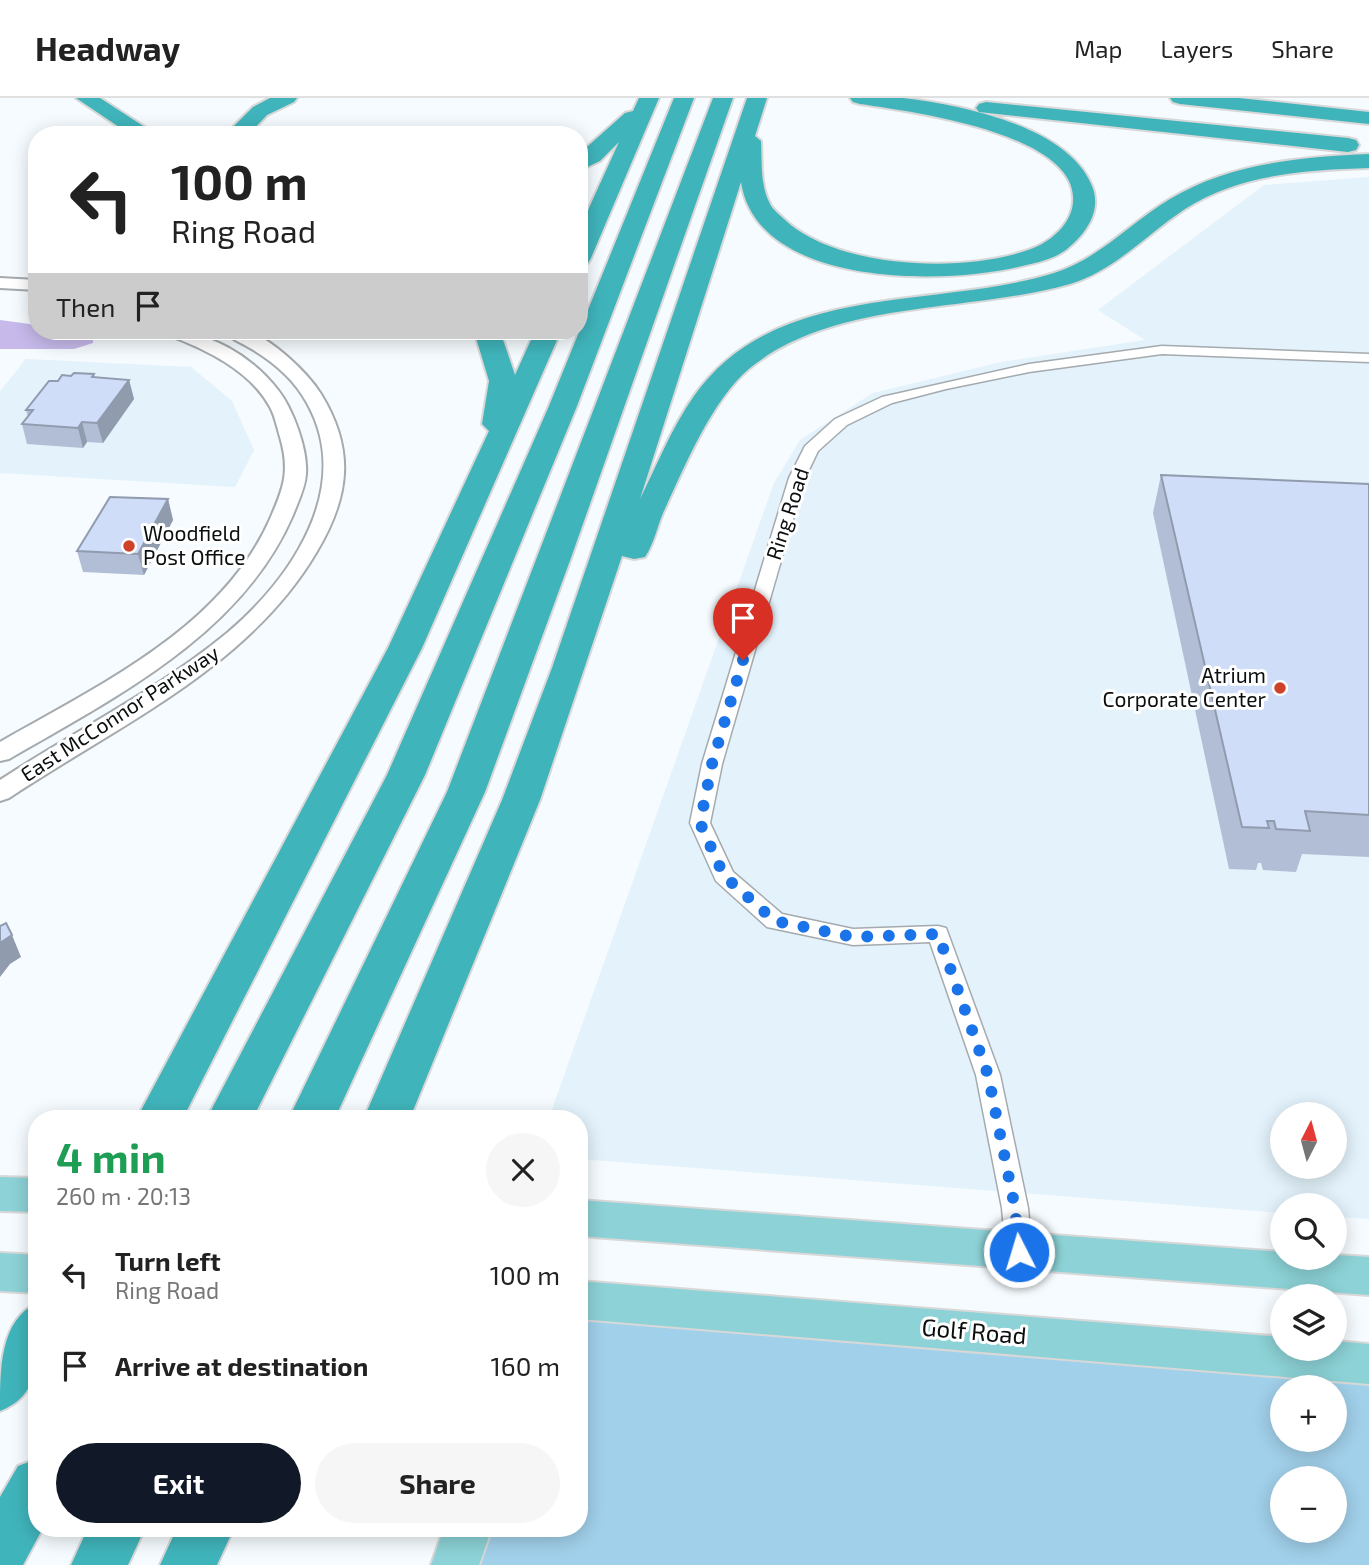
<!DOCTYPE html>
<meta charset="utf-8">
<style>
body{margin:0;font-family:"Exo 2",sans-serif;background:#f6f6f6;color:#222;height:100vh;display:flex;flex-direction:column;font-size:26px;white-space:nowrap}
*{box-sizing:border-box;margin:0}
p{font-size:23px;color:#767676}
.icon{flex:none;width:38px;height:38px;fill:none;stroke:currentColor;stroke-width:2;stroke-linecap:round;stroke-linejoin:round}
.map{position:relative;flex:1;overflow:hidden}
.sheet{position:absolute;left:28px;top:1012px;width:560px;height:427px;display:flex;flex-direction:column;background:#fff;border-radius:28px;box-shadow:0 4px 18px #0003}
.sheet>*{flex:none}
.guide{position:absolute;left:28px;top:28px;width:560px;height:214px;border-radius:28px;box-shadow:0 4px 18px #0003;background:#fff;color:#222;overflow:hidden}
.needle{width:46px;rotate:6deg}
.controls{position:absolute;left:1270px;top:1004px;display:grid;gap:14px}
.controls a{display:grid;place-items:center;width:77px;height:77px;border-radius:50%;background:#fff;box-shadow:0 4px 18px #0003;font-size:35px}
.pin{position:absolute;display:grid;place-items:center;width:60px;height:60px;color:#fff;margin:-72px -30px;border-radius:50% 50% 50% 0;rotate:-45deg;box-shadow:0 0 7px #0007}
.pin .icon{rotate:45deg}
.me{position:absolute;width:77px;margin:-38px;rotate:355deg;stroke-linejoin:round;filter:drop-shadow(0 0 5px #0008)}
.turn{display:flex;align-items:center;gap:24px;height:147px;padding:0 28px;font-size:32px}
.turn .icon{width:91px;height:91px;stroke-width:2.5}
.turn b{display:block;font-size:49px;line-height:60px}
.then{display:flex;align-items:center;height:66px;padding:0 28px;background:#0003;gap:14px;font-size:26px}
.round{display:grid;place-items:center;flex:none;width:74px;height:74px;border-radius:37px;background:#f6f6f6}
.summary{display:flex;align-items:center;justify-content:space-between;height:119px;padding:0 28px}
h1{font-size:42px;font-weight:700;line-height:52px;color:#1e9e55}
.action{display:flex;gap:14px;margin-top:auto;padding:14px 28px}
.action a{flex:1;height:80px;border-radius:42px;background:#111827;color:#fff;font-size:28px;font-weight:700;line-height:80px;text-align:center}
.action a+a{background:#f6f6f6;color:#222}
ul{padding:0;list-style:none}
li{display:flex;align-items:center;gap:21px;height:91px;padding:0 28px}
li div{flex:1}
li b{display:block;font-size:26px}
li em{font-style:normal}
header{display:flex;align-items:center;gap:42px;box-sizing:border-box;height:98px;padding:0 35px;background:#fff;border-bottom:2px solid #e0e0e0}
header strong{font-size:33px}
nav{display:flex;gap:38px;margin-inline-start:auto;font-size:24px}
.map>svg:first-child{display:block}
.built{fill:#e3f2fb;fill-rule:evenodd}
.green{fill:#a1d0ea;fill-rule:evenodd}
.water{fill:#c7baeb}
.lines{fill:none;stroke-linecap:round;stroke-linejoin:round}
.minor-casing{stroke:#a4aaae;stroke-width:3}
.tertiary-casing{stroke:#a4aaae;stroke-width:4}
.primary-casing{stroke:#d8d8d9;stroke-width:4}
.motorway-casing{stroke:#d8d8d9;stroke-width:4}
.minor{fill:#fff;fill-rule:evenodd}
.tertiary{fill:#fff;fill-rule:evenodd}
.primary{fill:#8cd2d6;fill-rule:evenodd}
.motorway{fill:#40b4bb;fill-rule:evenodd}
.wall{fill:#b2bed6}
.shaded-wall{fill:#919bae}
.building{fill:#cfddf9;stroke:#919bae;stroke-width:2}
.route{stroke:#1a73e8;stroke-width:12;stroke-dasharray:0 21.6}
.poi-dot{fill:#cd4229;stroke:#fff;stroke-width:2.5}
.labels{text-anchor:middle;stroke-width:6;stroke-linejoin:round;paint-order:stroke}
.street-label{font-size:21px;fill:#0b0e0f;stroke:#fff}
.poi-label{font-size:21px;fill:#0b0e0f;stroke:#fff;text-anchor:start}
.near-street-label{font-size:24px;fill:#0b0e0f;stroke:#fff}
</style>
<header>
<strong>Headway</strong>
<nav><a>Map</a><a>Layers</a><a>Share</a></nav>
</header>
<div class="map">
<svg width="1369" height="1467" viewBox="0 0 1369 1467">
<rect width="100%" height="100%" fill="#f5fbfe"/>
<path class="built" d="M1369 79V1121L1335 1119V1108H1283V1115L579 1061V1020H549L774 385 800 342 873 295 1001 264 1145 242 1098 212 1264 87ZM1283 1017H1335V1069H1283Z
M26 261 191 269 232 303 254 352 235 389 0 375V293Z"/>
<path class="green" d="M579 1205 1369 1265V1467H457L468 1430H579ZM1283 1290H1335V1342H1283ZM1283 1381H1335V1433H1283Z"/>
<path class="water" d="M0 222 37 227V233H71L93 238V245L74 251H0Z"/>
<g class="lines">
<defs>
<path id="minor" d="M1162 248 1369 256V264L1162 256 1029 274 946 291 892 305 847 327 818 353 805 380 722 666 710 725 733 774 782 816 853 831 938 828 946 830 1000 977 1028 1110 1032 1154 1028 1162 1019 1165 1010 1162 1006 1154 1002 1110 976 977 930 844 853 847 767 829 716 783 690 725 702 666 789 380 805 348 835 321 882 299 1029 266Z"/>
<path id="tertiary" d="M0 180 37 182V192L0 190Z
M165 233C207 231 253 259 278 292 293 311 308 352 306 376 305 390 298 404 293 417 242 536 116 599 9 661L0 663V644C98 588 222 530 270 421 284 389 290 373 280 339 277 329 275 318 270 309 250 272 205 251 168 237Z
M224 233C230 233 239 231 245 233 270 238 308 275 321 296 356 353 349 400 316 455 248 570 117 628 9 700L0 703V682C75 633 158 592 227 535 292 480 354 389 307 305 294 281 274 264 250 250 242 245 230 241 224 233Z"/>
<path id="primary" d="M0 1079 37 1080V1114L0 1113Z
M579 1102 1283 1154V1160H1335V1157L1369 1159V1197L579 1138Z
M0 1155 37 1157V1195L0 1193Z
M579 1183 1283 1239V1251H1335V1243L1369 1246V1286L579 1221Z
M444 1430H492L479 1467H431Z"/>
<path id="motorway" d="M76 0H100L157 37H131Z
M270 0H297L294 4 267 17 248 37H225L253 9Z
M639 0H659L591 160 588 165 579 167V132L619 44 600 63 579 73V56L625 15 633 13Z
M674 0H694L577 308 425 677 253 1020H207L387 677 549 308Z
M713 0H733L572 457 485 694 335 1020H289L447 694Z
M747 0H767L755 38 761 43C762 64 760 87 770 106 773 112 779 116 784 121 837 172 973 177 1038 148 1055 140 1072 123 1073 104 1079 35 908 13 860 6L853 4 850 0C867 0 885 0 903 0 961 7 1068 28 1092 88 1102 112 1087 135 1067 151 1053 162 1035 165 1018 169 941 187 757 189 741 84L640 401C657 367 672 329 694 298 776 182 936 212 1054 175 1099 161 1131 124 1170 101 1229 65 1302 59 1369 56V70C1306 72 1239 76 1185 111 1147 136 1114 173 1070 186 968 215 835 201 750 270 712 301 684 370 663 415 657 429 654 446 645 459L634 461 622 458 540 702 410 1020H364L502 702 552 570Z
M1170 0H1239L1369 14V26L1180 6 1173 4Z
M986 4 1348 40 1356 42 1359 47 1356 52 1348 54 979 14 976 10 979 6Z
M474 233H500L515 277 535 233H561L422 550 183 1020H137L388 550 489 333 482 326 489 283Z
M37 1205C37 1247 47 1295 0 1313 0 1271 0 1222 37 1205Z
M37 1361V1430H43L23 1467H0V1399L18 1368Z
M88 1430H145L128 1467H71Z
M177 1430H234L217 1467H160Z"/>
</defs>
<use href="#minor" class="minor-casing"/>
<use href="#tertiary" class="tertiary-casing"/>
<use href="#primary" class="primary-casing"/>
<use href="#motorway" class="motorway-casing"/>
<use href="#minor" class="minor"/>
<use href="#tertiary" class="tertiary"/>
<use href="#primary" class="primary"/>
<use href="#motorway" class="motorway"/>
</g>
<path class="wall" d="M94 276 95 279 129 282 134 301 103 345 87 344 83 350 27 346 22 326 28 319 26 312 58 283 71 278Z
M1161 377 1369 386V759L1302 756 1296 774 1263 772 1261 765H1258L1256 772 1229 771 1153 415Z
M168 401 173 422 144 477 83 474 77 453Z"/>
<path class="shaded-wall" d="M129 282 134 301 103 345 97 325Z
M82 324 87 344 83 350 78 330Z
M168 401 173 422 144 477 138 456Z
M12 837 21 859 10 866 0 879V845Z"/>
<path class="building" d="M74 275 94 276 92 279 129 282 97 325 82 324 78 330 22 326 33 312H26L49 283H58L62 277 71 278Z
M1161 377 1369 386V717L1305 713 1310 733 1276 731 1274 723H1267L1269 730 1242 729Z
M110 399 168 401 138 456 77 453Z
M6 825 12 837 0 845V828Z"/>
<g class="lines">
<path class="route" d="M743 562 712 666 700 725 724 778 775 823 853 839 938 836 988 977 1015 1110 1019 1154"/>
</g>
<g class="poi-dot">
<circle cx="129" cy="448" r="7"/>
<circle cx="1280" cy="590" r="7"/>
</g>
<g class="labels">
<g class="street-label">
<text transform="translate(788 416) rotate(-72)" y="7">Ring Road</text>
<text transform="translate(120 616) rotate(-33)" y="7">East McConnor Parkway</text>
</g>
<g class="poi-label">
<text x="143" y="443">Woodfield<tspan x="143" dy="24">Post Office</tspan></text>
<text x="1266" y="585" text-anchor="end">Atrium<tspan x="1266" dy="24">Corporate Center</tspan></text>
</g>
<g class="near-street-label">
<text transform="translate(974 1234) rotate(5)" y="8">Golf Road</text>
</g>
</g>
</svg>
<div class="controls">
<a><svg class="needle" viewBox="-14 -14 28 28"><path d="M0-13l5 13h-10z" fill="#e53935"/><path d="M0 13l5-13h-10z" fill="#767676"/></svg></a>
<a><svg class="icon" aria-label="search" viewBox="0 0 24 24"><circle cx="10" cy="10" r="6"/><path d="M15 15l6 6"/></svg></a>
<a><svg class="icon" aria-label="layers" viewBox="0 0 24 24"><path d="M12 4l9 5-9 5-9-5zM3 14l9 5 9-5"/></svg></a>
<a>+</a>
<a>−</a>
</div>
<div class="pin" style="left:743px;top:562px;background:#d93025"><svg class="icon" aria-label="arrive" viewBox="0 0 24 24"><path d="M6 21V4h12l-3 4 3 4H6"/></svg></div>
<svg class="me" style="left:1019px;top:1154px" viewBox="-20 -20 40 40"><circle r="17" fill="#1a73e8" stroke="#fff" stroke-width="3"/><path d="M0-11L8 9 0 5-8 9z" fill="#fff"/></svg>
<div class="guide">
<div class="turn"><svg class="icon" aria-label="left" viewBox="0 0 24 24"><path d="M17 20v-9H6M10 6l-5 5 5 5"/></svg><div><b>100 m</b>Ring Road</div></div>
<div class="then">Then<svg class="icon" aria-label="arrive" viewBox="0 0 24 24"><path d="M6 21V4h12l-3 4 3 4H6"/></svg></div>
</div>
<section class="sheet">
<div class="summary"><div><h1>4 min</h1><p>260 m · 20:13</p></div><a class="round"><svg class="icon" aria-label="close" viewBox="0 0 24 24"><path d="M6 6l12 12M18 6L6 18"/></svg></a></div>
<ul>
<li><svg class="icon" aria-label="left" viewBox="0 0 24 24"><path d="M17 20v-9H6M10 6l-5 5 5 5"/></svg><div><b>Turn left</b><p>Ring Road</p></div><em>100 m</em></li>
<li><svg class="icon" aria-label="arrive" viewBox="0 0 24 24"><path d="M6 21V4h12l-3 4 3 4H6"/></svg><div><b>Arrive at destination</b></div><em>160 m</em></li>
</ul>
<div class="action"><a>Exit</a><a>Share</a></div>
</section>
</div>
